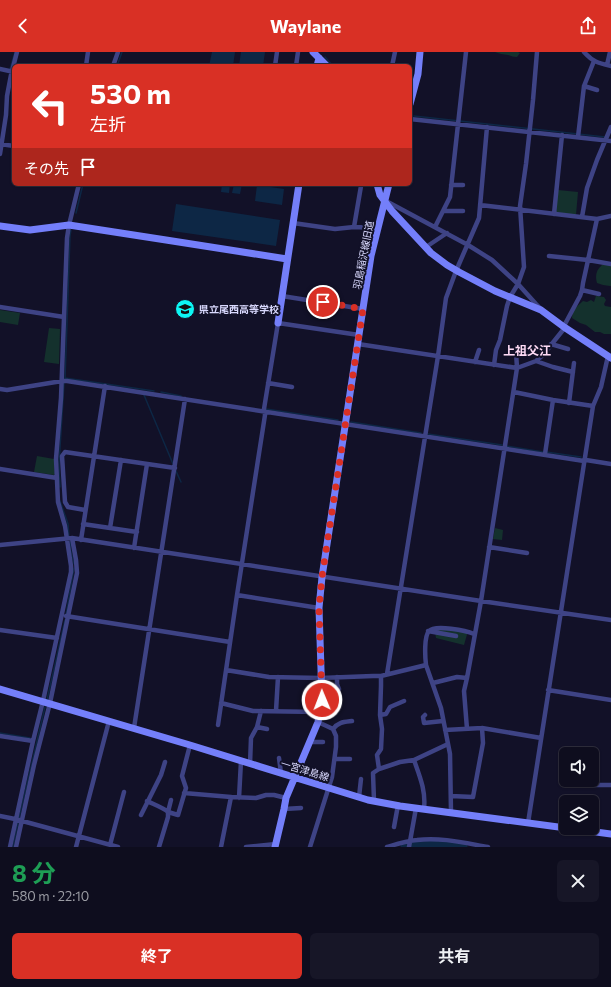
<!DOCTYPE html>
<html lang="ja">
<meta charset="utf-8">
<style>
body{margin:0;font-family:Commissioner,"Noto Sans JP",sans-serif;background:#171627;color:#f1f3f6;height:100vh;display:flex;flex-direction:column;font-size:15px;white-space:nowrap}
*{box-sizing:border-box;margin:0}
p{font-size:13px;color:#9b9ca4}
.icon{flex:none;width:22px;height:22px;fill:none;stroke:currentColor;stroke-width:2;stroke-linecap:round;stroke-linejoin:round}
.map{position:relative;height:795px;overflow:hidden}
.drawer{display:flex;flex-direction:column;background:#0e0d1e;flex:1}
.drawer>*{flex:none}
.guide{position:absolute;left:12px;top:12px;width:400px;height:122px;border-radius:6px;box-shadow:0 1px 3px #0004,0 0 0 1px #2e2d3c;background:#d93025;color:#fff;overflow:hidden}
.controls{position:absolute;left:559px;top:695px;display:grid;gap:8px}
.controls a{display:grid;place-items:center;width:40px;height:40px;border-radius:6px;background:#0e0d1e;box-shadow:0 1px 3px #0004,0 0 0 1px #2e2d3c;font-size:20px}
.pin{position:absolute;display:grid;place-items:center;width:34px;height:34px;color:#fff;margin:-17px;border:2px solid #fff;border-radius:50%;box-shadow:0 1px 4px #0007}
.me{position:absolute;width:44px;margin:-22px;rotate:359deg;stroke-linejoin:round;filter:drop-shadow(0 0 3px #0008)}
.turn{display:flex;align-items:center;gap:14px;height:84px;padding:0 12px;font-size:18px}
.turn .icon{width:52px;height:52px;stroke-width:2.5}
.turn b{display:block;font-size:28px;line-height:34px}
.then{display:flex;align-items:center;height:38px;padding:0 12px;background:#0003;gap:8px;font-size:15px}
.round{display:grid;place-items:center;flex:none;width:42px;height:42px;border-radius:6px;background:#171627}
.summary{display:flex;align-items:center;justify-content:space-between;height:68px;padding:0 12px}
h1{font-size:24px;font-weight:700;line-height:30px;color:#1e9e55}
.action{display:flex;gap:8px;margin-top:auto;padding:8px 12px}
.action a{flex:1;height:46px;border-radius:6px;background:#d93025;color:#fff;font-size:16px;font-weight:700;line-height:46px;text-align:center}
.action a+a{background:#171627;color:#f1f3f6}
header{display:flex;justify-content:space-between;align-items:center;height:52px;padding:0 12px;background:#d93025;color:#fff;font-size:18px;font-weight:700}
.map>svg:first-child{display:block}
.green{fill:#14312d}
.water{fill:#0d2745}
.lines{fill:none;stroke-linecap:round;stroke-linejoin:round}
.stream{stroke:#0d2745;stroke-width:1.5}
.river{stroke:#0d2745;stroke-width:9}
.street{stroke:#3e4385;stroke-width:4.5}
.secondary{stroke:#747ffa;stroke-width:7}
.route{stroke:#d93025;stroke-width:7;stroke-dasharray:0 12.6}
.labels{text-anchor:middle;stroke-width:4;stroke-linejoin:round;paint-order:stroke}
.street-label{font-size:10px;fill:#d9d9fe;stroke:#121128}
.poi-label{font-size:10px;font-weight:bold;fill:#d9d9fe;stroke:#121128;text-anchor:start}
.quarter-label{font-size:12px;font-weight:bold;fill:#fedbf5;stroke:#121128}
</style>
<header><svg class="icon" aria-label="back" viewBox="0 0 24 24"><path d="M15 5l-7 7 7 7"/></svg>Waylane<svg class="icon" aria-label="share" viewBox="0 0 24 24"><path d="M12 15V3M7 8l5-5 5 5M5 13v7h14v-7"/></svg></header>
<div class="map">
<svg width="611" height="795" viewBox="0 0 611 795">
<rect width="100%" height="100%" fill="#121128"/>
<path class="green" d="M495 0H518L520 1 517 5C513 5 512 4 508 3 503 2 500 2 495 0Z
M558 138 578 140 576 163 554 160Z
M602 213H611V234H610L603 233 597 231C595 224 596 218 602 213Z
M596 244 604 245 606 248 604 252 605 254 611 255V282H604L600 280H595L586 273 580 271 572 266C572 257 578 254 583 249L587 250 591 248 594 250Z
M0 258 20 261 18 273 0 270Z
M49 276 60 277 59 312 44 310Z
M37 404 54 407 55 422 54 423 34 420Z
M495 476 503 478 502 488 493 487Z
M441 576 468 579 464 593 436 586 435 580Z"/>
<path class="water" d="M212 0H235L233 14H209Z
M241 0H265L263 14H239Z
M222 132H230L229 141 221 140Z
M234 132H242L240 142 232 141Z
M257 133 284 137 282 153 255 149Z
M176 152 280 168 276 194 172 179Z"/>
<g class="lines">
<path class="stream" d="M325 5 333 14
M117 14 122 0
M10 17 15 0
M414 64 605 85
M76 161 83 132
M65 326 154 339
M65 327 70 184 71 178
M161 340 181 344
M144 343 173 412
M266 357 338 368
M351 370 421 381
M428 382 502 393
M506 394 543 400
M546 400 581 405
M175 417 181 430
M60 435 59 412 64 331
M60 449 68 472 69 486
M70 489 71 500 74 512
M66 563 74 516
M47 648 65 568
M0 681 30 686
M19 766 45 655
M13 795 18 771"/>
<path class="river" d="M405 795C424 793 444 792 463 795"/>
<path class="street" d="M584 0C593 10 598 11 611 14
M607 13 610 0
M86 14 88 0
M113 14 118 0
M275 14 277 0
M296 14 298 0
M392 14 395 0
M0 17 14 20
M584 34 597 38
M410 67 611 89
M578 85 584 34 594 9
M0 92 14 94
M0 102 6 63 7 44 11 23 17 0
M451 133H463
M386 149 468 193 492 208 518 232 536 252 541 257
M480 153 597 167 611 164
M443 159H463
M554 162 562 83
M582 165 587 136 597 108 611 75
M293 171 335 177 354 175 378 176
M354 175 361 134
M435 175 450 145 466 0
M426 195 447 181
M549 204 588 208 611 212
M582 238 599 242
M282 244 363 257
M0 255 64 265
M358 292 517 316 536 309 543 303 563 278 565 272 580 244 582 238 583 231 597 167
M551 292 568 297
M536 309 553 315 573 320
M475 310 479 298
M494 313 496 298 500 288 507 254 510 245 518 232 524 215 520 154 526 112 533 48 537 0
M268 331 292 335
M0 337 7 338 62 329H67L584 409 586 408 611 412
M514 340 553 348 593 354
M569 351 574 311
M545 402 553 348
M0 417 57 426
M85 458 68 455 65 450 62 404 65 400 175 416
M83 472 137 480
M110 476 121 408
M81 488 105 334
M0 493 72 486 481 549 611 568
M489 495 527 501
M134 496 147 412
M237 543 319 556
M66 564 230 590
M0 578 57 586
M428 579 456 584
M226 618 269 625 321 626 373 624H381L426 613
M387 622 438 304 446 246 456 219 479 166 487 75
M337 625V632L339 637
M433 631 457 625 467 626
M548 638 611 648
M221 651 253 659 320 660
M276 659 278 625
M380 663 386 662 390 655 404 649
M425 663 423 665 424 671 443 669
M218 673 237 543 265 363 264 357 278 271 359 283
M257 675 267 677
M134 676 185 347
M333 677C338 670 344 670 352 669
M467 677 464 639 467 626 481 549 517 316 516 300
M445 678 482 676 541 686
M0 684 33 689
M310 690H323
M279 706 281 721
M335 707H350
M414 708C420 725 426 739 424 757
M250 712 251 686 257 675 261 659
M379 717 377 703 381 697 382 677 380 663 381 634V624
M582 733H611
M184 741 231 745 256 746 266 743H274L286 746
M451 744 473 745 483 691 482 676
M359 745 361 727
M239 746 241 709
M147 749C153 752 164 756 168 760L171 748
M374 749 373 721 379 717 400 710 414 708 448 692
M284 757 301 756
M451 760 450 702 441 656 426 613C425 605 424 584 429 579 435 572 467 579 474 582
M141 763 161 723 165 710
M0 764 15 767 118 795
M528 771 593 354 601 335 608 304
M394 775 398 753
M110 793 124 740
M10 795 33 689 43 649 71 520V514L65 474 58 450 56 407 61 346 67 186 69 173 79 132
M16 795 34 713 50 651 77 521 76 508 72 486
M76 795 109 669
M159 795 168 765V760L178 763 186 736 182 724 190 693
M221 795 231 745
M246 795 276 792
M310 795 332 725 336 695V684L333 677 318 670
M387 795C397 792 406 789 417 788 441 785 465 791 488 795
M409 795 416 756"/>
<path class="secondary" d="M313 0 327 14
M317 14 319 6
M410 52 418 22 420 0
M377 132 380 143 392 159 431 201 447 213 459 220 495 239 541 258 564 275 611 306
M0 174 30 178 69 173 166 188 287 207
M278 271 299 132
M0 637 190 693 368 748 400 754 611 782
M275 795 284 757 286 746 318 670 322 648 319 556 322 525 371 204 389 132"/>
</g>
<g class="lines">
<path class="route" d="M322 648 319 556 322 525 363 257 323 250"/>
</g>
<defs>
<symbol id="school-disc" viewBox="-11 -11 22 22"><circle r="9.5" fill="#0df6f4" stroke="#121128"/><path d="M0-5L7-2L0 1L-7-2ZM-4 1L0 2.5L4 1V4Q0 6-4 4Z" fill="#111"/></symbol>
</defs>
<g fill-rule="evenodd">
<use href="#school-disc" x="174" y="246" width="22" height="22"/>
</g>
<g class="labels">
<g class="street-label">
<text transform="translate(363 203) rotate(-79)" y="4">羽島稲沢線旧道</text>
<text transform="translate(305 718) rotate(17)" y="4">一宮津島線</text>
</g>
<g class="poi-label">
<text x="199" y="261">県立尾西高等学校</text>
</g>
<g class="quarter-label">
<text x="527" y="303">上祖父江</text>
</g>
</g>
</svg>
<div class="controls">
<a><svg class="icon" aria-label="sound" viewBox="0 0 24 24"><path d="M4 9h4l5-4v14l-5-4H4zM17 9q2 3 0 6"/></svg></a>
<a><svg class="icon" aria-label="layers" viewBox="0 0 24 24"><path d="M12 4l9 5-9 5-9-5zM3 14l9 5 9-5"/></svg></a>
</div>
<div class="pin" style="left:323px;top:250px;background:#d93025"><svg class="icon" aria-label="arrive" viewBox="0 0 24 24"><path d="M6 21V4h12l-3 4 3 4H6"/></svg></div>
<svg class="me" style="left:322px;top:648px" viewBox="-20 -20 40 40"><circle r="17" fill="#d93025" stroke="#fff" stroke-width="3"/><path d="M0-11L8 9 0 5-8 9z" fill="#fff"/></svg>
<div class="guide">
<div class="turn"><svg class="icon" aria-label="left" viewBox="0 0 24 24"><path d="M17 20v-9H6M10 6l-5 5 5 5"/></svg><div><b>530 m</b>左折</div></div>
<div class="then">その先<svg class="icon" aria-label="arrive" viewBox="0 0 24 24"><path d="M6 21V4h12l-3 4 3 4H6"/></svg></div>
</div>
</div>
<section class="drawer">
<div class="summary"><div><h1>8 分</h1><p>580 m · 22:10</p></div><a class="round"><svg class="icon" aria-label="close" viewBox="0 0 24 24"><path d="M6 6l12 12M18 6L6 18"/></svg></a></div>
<div class="action"><a>終了</a><a>共有</a></div>
</section>
